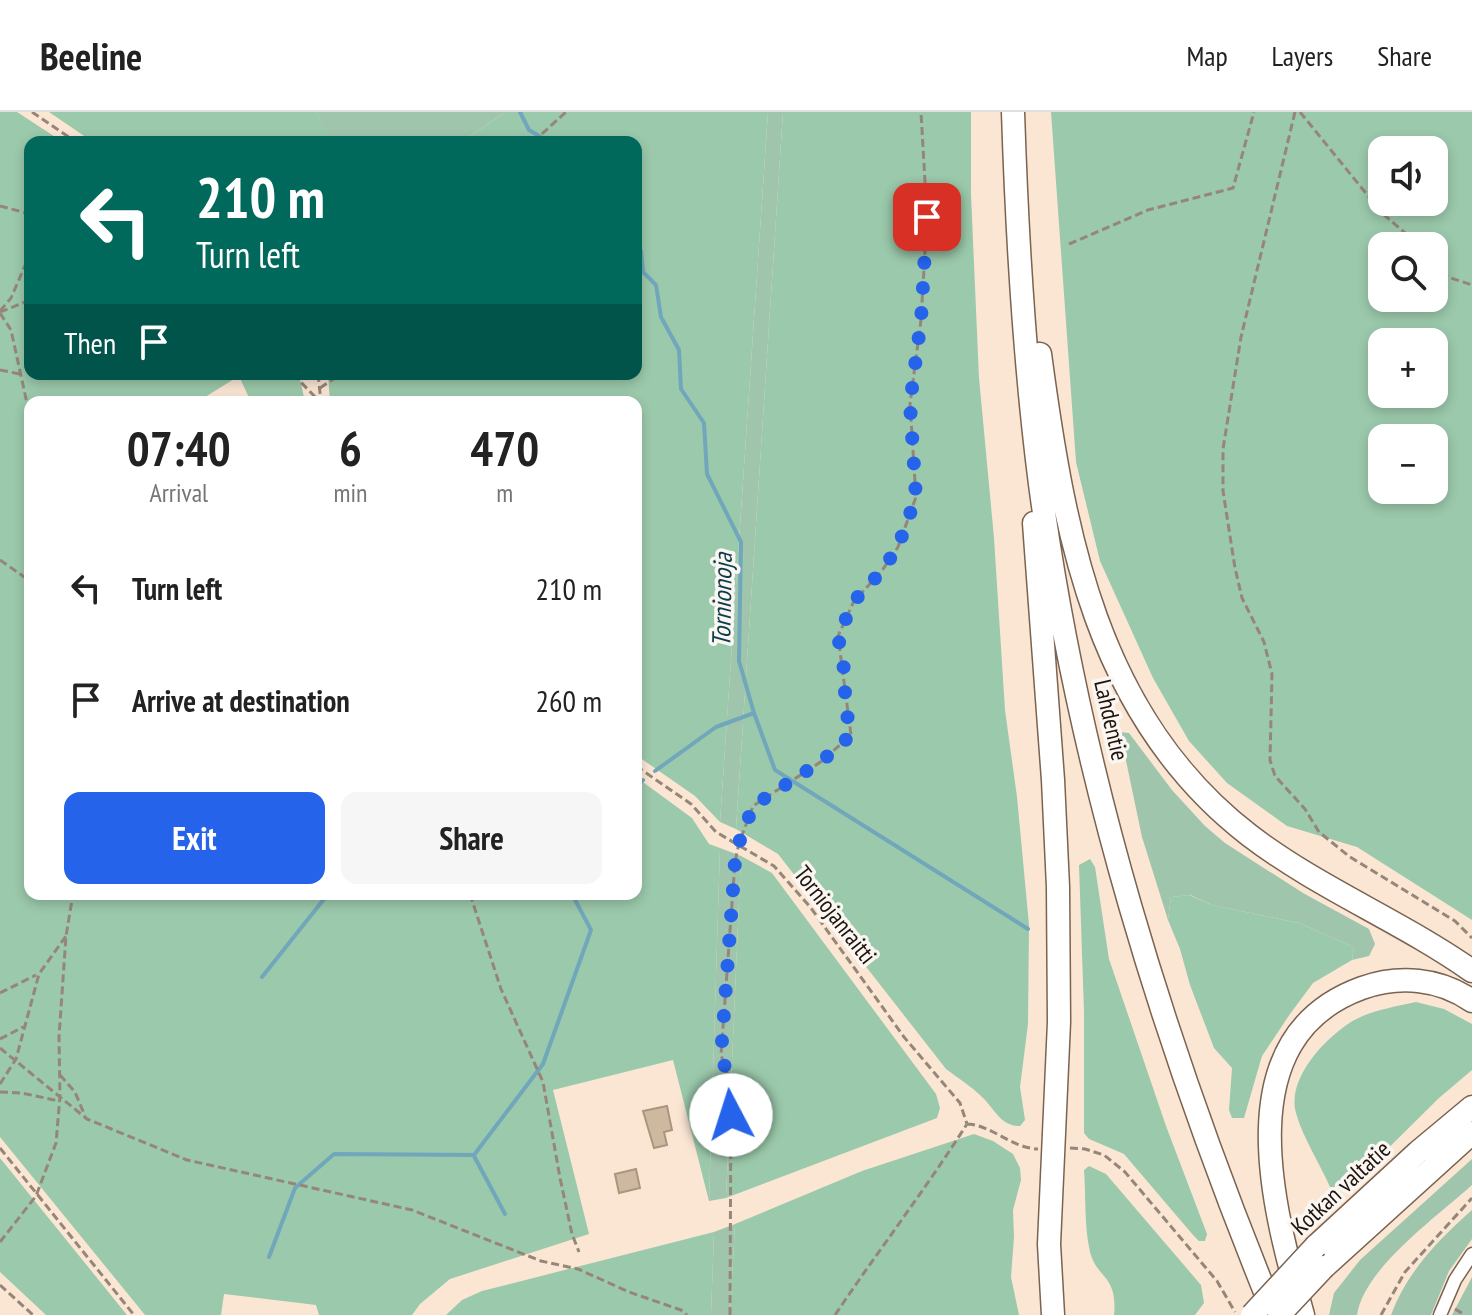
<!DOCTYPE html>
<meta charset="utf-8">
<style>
body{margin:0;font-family:"PT Sans Narrow",sans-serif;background:#f6f6f6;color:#222;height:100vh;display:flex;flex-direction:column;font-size:30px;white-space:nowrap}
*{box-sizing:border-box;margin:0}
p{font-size:26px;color:#767676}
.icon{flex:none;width:44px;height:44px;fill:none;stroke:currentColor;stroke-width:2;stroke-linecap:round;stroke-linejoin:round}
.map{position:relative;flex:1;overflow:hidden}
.drawer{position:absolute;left:24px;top:284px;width:618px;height:504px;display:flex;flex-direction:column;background:#fff;border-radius:16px;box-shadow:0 4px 12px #0003}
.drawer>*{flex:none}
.banner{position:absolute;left:24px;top:24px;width:618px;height:244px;border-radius:16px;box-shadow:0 4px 12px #0003;background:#00695c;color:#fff;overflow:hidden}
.controls{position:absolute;left:1368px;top:24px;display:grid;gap:16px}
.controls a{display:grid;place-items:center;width:80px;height:80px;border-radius:16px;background:#fff;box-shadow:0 4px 12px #0003;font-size:40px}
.pin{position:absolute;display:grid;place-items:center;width:68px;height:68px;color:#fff;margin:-34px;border-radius:16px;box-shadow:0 4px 12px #0006}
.me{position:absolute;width:88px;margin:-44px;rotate:355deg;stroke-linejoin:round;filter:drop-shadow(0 0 6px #0008)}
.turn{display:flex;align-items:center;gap:28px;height:168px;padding:0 40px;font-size:36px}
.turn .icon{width:104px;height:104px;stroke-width:2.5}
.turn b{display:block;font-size:56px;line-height:68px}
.then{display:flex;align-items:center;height:76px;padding:0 40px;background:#0003;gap:16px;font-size:30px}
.eta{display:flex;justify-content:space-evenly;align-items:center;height:136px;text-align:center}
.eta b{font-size:48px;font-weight:600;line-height:56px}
.cta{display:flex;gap:16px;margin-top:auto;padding:16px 40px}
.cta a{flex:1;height:92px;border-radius:16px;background:#2563eb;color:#fff;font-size:32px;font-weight:600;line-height:92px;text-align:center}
.cta a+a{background:#f6f6f6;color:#222}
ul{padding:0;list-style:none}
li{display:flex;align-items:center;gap:24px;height:112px;padding:0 40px}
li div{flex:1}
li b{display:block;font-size:30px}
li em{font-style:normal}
header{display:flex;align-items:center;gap:48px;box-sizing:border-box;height:112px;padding:0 40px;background:#fff;border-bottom:2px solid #e0e0e0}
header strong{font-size:38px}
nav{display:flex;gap:44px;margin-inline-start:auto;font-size:28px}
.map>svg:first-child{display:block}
.green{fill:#9fc5ac}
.forest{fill:#9bc9ab;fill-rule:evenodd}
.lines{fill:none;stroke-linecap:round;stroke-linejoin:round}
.stream{stroke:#71a7bb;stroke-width:4}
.building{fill:#ceb9a0;stroke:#aa967e;stroke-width:2}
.street-casing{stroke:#7a6350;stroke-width:15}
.highway-casing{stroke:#7a6350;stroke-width:25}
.path{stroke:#968679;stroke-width:3;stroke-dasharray:8 4;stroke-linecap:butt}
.street{stroke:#fff;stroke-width:12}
.highway{stroke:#fff;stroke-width:22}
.highway-bridge-casing{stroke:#7a6350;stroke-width:25;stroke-linecap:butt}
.highway-bridge{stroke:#fff;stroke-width:22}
.route{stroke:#2563eb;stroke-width:14;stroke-dasharray:0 25.2}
.labels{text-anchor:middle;stroke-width:7;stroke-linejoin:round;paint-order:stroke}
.street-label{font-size:24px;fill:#1d140d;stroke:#fbf6f2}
.water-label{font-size:26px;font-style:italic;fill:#0c3d4c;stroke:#fbf6f2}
</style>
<header>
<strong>Beeline</strong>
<nav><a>Map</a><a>Layers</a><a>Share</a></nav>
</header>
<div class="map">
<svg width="1472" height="1203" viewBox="0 0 1472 1203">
<rect width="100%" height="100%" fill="#fbe6d4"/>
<path class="green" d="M316 0H505L462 30H331Z
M768 0H783L736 717 720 710Z
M1120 620 1129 621 1172 678 1205 714 1225 731 1303 781 1369 817 1375 832 1369 844 1352 848 1354 835 1299 811 1212 793 1190 783 1171 785 1168 808 1142 725Z
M720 736 741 744 726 1086 709 1089Z
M1472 1047V1073C1438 1104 1364 1156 1357 1203H1329L1334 1181 1360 1148Z
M1472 1098V1127L1449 1159 1431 1203H1391C1407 1160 1438 1128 1472 1098Z
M735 1112 730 1203H711L714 1120Z
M1472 1165V1203H1452Z"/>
<path class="forest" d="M0 0H17L63 30H30V262H299L305 290H251L239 264 197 290H30V782H636V665L692 706 709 732 720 736 709 1089 673 948 553 978 589 1122 450 1167 420 1192 412 1203H319L316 1193 224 1182 221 1203H145L0 1025Z
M49 0H316L332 30H93Z
M505 0H768L720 710 695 684 636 643V290H330L328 262H636V30H462Z
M783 0H971V83L979 266 994 426 1005 598 1017 685 1029 813 1028 912 1020 975 1025 1008 1020 1014C1001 1015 994 996 982 985 971 974 958 966 946 957L778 742 736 717Z
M1051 0H1472V808L1357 735 1287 714 1227 671 1189 629 1153 566 1100 449 1076 350ZM1382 38H1434V90H1382ZM1382 134H1434V186H1382ZM1382 230H1434V282H1382ZM1382 326H1434V378H1382Z
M741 744 772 761 936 982 940 996 937 1006 726 1086Z
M1090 747 1095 755 1109 847 1166 1014 1207 1122 1205 1129H1199L1193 1123 1124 1042 1089 1027 1084 1021V900L1079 753Z
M1189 783 1212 793 1299 811 1354 835 1352 848 1313 871 1290 902 1262 944 1244 1006H1232L1229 998 1232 956 1214 936 1190 873 1180 837 1168 808 1171 785Z
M1416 890 1444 897 1472 912V958L1439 986 1349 1075H1330C1320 1052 1303 1026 1296 1001 1287 969 1320 932 1345 914 1363 900 1393 895 1416 890Z
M974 1022 993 1029 1013 1042 1020 1056 1021 1068 1013 1098 1014 1125 1011 1165 1019 1203H730L735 1112 862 1059Z
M0 1046 127 1203H46L0 1160Z
M1089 1054 1106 1062 1201 1173 1204 1191 1195 1203H1114C1118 1163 1097 1167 1090 1140 1084 1114 1086 1084 1084 1058Z
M714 1120 711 1203H446L462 1188 482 1179Z"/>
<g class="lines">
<path class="stream" d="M520 0 529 18 549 30
M636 135 641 139 643 160 656 173 661 205 679 238 681 277 704 311 707 362 741 430 739 549 754 601 775 658 1028 817
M655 659 716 615 754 601
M636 674 643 668
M262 865 328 782
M474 1044 505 1102
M269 1145 295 1076 334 1042 474 1043 543 952 591 818 572 782"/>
</g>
<path class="building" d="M667 994 672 1018 664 1020 667 1033 654 1036 643 999Z
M636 1057 640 1076 619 1081 615 1062Z"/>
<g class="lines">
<defs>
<path id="street" d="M1440 1203 1455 1168 1472 1142"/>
<path id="highway" d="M1013 0C1017 125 1024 248 1040 372 1078 658 1165 936 1274 1202
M1040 242C1064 421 1096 605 1249 723 1318 776 1401 809 1472 859
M1034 411 1053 668 1058 775 1059 910 1049 1132 1053 1203
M1316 1134 1418 1040 1472 995
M1324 1155 1472 1021
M1303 1203C1274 1099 1224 926 1362 876 1399 863 1439 866 1472 889"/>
</defs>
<use href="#street" class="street-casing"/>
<use href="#highway" class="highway-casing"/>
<path class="path" d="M32 0 76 30
M1295 0 1241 225 1223 337V379L1235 456 1242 486 1264 530 1272 562 1270 648 1275 664 1305 697 1319 720 1350 745 1455 809 1472 826
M1300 0 1382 101 1420 134
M533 30 566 0
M0 94 30 102
M1069 132 1148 98 1233 76 1254 0
M1434 150 1448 165 1472 173
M0 199 11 186 30 142
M0 200 30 188
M0 201 11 218 30 305
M0 258 20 262
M293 262 320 290
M318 262 321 290
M320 276 341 262
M0 448 30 469
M636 654 691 692 716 720 774 754 811 796 904 925 960 991 967 1012
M470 782 501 877 543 970 560 1066 572 1122 579 1140
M0 881 36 863
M0 927 25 914
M0 936 87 1007 187 1048 412 1098 541 1149 578 1157 629 1180 681 1198 687 1203
M60 963 75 980 85 1004
M0 972 16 947 39 862 66 824
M0 980 22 981 59 989
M967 1012C992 1013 1011 1036 1038 1037
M0 1036 134 1203
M1070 1036 1085 1037 1104 1043 1125 1060 1217 1169 1235 1200
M0 1130 36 1084 56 1031 60 984 59 925 66 824 73 782
M0 1173 33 1203
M1455 1197 1465 1203
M730 1203 731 973 721 943 735 750 739 731 753 694 822 649 851 623 838 524 854 489 881 460 898 435 916 385 910 292 921 208 927 105 921 0
M835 1203C878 1139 925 1078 967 1012
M1381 1203 1405 1160 1472 1086"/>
<use href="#street" class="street"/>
<use href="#highway" class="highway"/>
<defs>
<path id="highway-bridge" d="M1252 1203 1316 1134
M1279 1203 1324 1155"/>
</defs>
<use href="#highway-bridge" class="highway-bridge-casing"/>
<use href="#highway-bridge" class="highway-bridge"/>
</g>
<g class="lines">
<path class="route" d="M731 1003V973L721 943 735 750 739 731 753 694 822 649 851 623 845 592V563L838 524 854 489 881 460 898 435 916 385 910 292 921 208 927 105"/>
</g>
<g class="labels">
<g class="street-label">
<text transform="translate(1111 608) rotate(77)" y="8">Lahdentie</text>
<text transform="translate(835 803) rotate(52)" y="8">Torniojanraitti</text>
<text transform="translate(1341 1076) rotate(-43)" y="8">Kotkan valtatie</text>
</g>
<g class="water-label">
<text transform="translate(722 488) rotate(-89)" y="9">Tornionoja</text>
</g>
</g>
</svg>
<div class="controls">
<a><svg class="icon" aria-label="sound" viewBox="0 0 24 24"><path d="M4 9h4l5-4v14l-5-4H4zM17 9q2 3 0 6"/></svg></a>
<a><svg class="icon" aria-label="search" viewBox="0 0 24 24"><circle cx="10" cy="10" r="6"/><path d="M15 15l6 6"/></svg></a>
<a>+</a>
<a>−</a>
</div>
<div class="pin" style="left:927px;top:105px;background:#d93025"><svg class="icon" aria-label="arrive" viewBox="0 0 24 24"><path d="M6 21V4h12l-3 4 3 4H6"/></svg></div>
<svg class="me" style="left:731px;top:1003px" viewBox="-20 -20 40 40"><circle r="19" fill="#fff"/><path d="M0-13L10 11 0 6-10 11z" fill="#2563eb"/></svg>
<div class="banner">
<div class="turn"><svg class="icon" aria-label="left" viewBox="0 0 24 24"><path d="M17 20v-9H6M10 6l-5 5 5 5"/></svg><div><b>210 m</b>Turn left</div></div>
<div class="then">Then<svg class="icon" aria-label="arrive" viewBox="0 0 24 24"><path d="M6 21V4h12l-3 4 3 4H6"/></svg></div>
</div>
<section class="drawer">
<div class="eta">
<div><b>07:40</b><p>Arrival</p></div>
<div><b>6</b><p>min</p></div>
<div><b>470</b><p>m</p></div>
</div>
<ul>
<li><svg class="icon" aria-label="left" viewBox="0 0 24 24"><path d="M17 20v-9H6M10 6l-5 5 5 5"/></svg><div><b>Turn left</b></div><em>210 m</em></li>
<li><svg class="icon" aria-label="arrive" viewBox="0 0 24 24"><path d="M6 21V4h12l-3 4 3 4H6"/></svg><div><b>Arrive at destination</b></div><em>260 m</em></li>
</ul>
<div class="cta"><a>Exit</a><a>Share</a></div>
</section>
</div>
